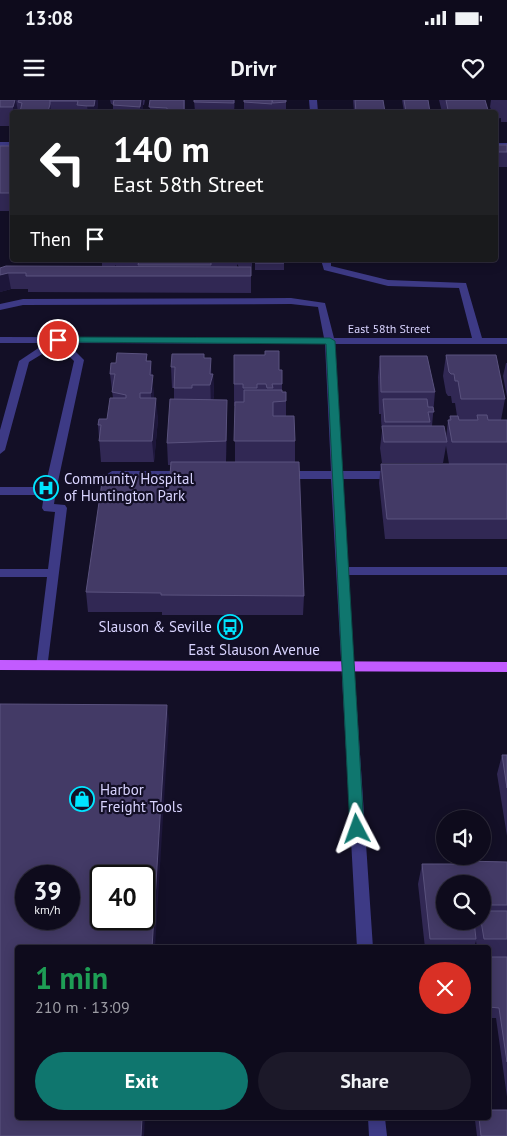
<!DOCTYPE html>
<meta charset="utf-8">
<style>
body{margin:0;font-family:"PT Sans",sans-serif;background:#1c1929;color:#f1f3f6;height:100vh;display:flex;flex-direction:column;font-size:19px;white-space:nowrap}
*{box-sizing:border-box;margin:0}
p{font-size:16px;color:#9b9ba3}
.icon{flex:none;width:28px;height:28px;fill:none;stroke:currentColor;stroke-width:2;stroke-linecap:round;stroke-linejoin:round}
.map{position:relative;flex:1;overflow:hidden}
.side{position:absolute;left:15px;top:845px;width:476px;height:175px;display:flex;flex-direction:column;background:#0e0b1c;border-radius:5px;box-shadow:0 2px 12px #0003,0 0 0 1px #2e2b3b}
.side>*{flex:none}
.top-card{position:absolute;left:10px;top:10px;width:488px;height:152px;border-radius:5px;box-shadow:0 2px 12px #0003,0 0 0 1px #2e2b3b;background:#202124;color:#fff;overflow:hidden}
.fabs{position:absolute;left:436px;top:710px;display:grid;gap:10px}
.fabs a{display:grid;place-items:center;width:55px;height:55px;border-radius:50%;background:#0e0b1c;box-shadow:0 2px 12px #0003,0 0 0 1px #2e2b3b;font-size:25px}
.speed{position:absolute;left:15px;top:765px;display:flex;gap:10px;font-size:25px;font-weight:700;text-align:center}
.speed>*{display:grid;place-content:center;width:65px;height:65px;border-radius:50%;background:#0e0b1c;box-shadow:0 2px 12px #0003,0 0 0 1px #2e2b3b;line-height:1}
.speed small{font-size:12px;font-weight:400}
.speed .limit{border:2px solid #111;border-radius:8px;background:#fff;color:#111}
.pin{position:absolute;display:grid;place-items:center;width:42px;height:42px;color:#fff;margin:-21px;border:2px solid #fff;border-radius:50%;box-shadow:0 1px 5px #0007}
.me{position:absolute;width:55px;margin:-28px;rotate:356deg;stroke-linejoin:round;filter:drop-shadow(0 0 4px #0008)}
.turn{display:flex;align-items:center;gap:18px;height:105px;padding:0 20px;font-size:22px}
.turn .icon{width:65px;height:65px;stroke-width:2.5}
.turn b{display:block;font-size:35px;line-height:42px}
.then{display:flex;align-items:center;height:48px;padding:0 20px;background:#0003;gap:10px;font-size:19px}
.round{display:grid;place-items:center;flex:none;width:52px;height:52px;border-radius:26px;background:#1c1929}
.summary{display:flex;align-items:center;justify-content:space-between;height:85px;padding:0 20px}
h1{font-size:30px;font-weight:600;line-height:38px;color:#1e9e55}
.cta{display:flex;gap:10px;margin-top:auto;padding:10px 20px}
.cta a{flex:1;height:58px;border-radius:30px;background:#0f766e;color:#fff;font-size:20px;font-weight:600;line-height:58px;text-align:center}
.cta a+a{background:#1c1929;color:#f1f3f6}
.status{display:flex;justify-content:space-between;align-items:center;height:35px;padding:0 25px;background:#0e0b1c;direction:ltr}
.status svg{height:14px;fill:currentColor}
header{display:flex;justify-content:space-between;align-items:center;height:65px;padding:0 20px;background:#0e0b1c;font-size:22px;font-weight:600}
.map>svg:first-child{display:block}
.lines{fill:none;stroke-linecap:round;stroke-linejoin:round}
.minor{fill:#3d3a85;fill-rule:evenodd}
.major{fill:#c25bff;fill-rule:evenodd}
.wall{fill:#312854;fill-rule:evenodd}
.shaded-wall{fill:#1d163a}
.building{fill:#433a66;stroke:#5a527e;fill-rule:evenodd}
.route{fill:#0f766e;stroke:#0a4d48}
.labels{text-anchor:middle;stroke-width:4.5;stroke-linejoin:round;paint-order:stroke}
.far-street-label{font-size:12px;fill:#d9d4ff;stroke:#130f26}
.poi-label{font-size:15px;fill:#d9d4ff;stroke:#130f26;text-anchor:start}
.street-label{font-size:15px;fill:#d9d4ff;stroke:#130f26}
</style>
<div class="status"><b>13:08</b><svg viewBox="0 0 49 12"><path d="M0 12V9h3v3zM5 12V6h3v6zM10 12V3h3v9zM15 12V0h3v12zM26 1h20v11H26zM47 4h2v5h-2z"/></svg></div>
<header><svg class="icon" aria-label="menu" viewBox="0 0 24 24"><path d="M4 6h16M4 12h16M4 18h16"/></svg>Drivr<svg class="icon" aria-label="heart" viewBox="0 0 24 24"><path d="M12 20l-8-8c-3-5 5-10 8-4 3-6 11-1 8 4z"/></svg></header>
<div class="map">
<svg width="507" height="1036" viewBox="0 0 507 1036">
<rect width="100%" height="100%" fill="#130f26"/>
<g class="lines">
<path class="minor" d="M309 0H317L318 12H310Z
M0 42H12V46H0Z
M495 43H507V47H495Z
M321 160H331V166L388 180 466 183 482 238H507V244H335L342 371H397L403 375 397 379H343L348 467H507V475H348L373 848H357L331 379H285L279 375 285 371H331L325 244 67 243 84 260 56 391 54 404 65 405 67 408 47 569H37L36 566 47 477H0V469H48L55 412 44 411 42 408 44 395H0V387H45L74 261 57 245 29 262 5 350 0 354V330L19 261 46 243H0V237L324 238 318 207 291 204 23 205 0 210V204L23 199 291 198 325 203 334 238H472L459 188 388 186 324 170Z
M112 371H187L193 375 187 379 108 378 106 375Z
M368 1018H385L387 1036H369Z"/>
<path class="major" d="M0 560 507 562V572L0 570Z"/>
</g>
<path class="wall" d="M0 0H98L97 12H19V11L18 12H12V26H0Z
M110 0H145L144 5H143V12H113V4H111Z
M150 0H185V12H150Z
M194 0H235L234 12H195Z
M244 0H286V12H244Z
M353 0H383L385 12H354Z
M402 0H428L430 12H404Z
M439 0H485L488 10V12H442Z
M491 0H507V22H501V18L495 19V12H492L490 7Z
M495 45H507V67H495Z
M0 46H12V111H0Z
M102 160H252V167H239L237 164V167H251V193L28 192V189H11L0 192V168L116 167V165L115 166H102Z
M255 160H284V170H255Z
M147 254V261L152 275 154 298 158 319 154 362H101L98 325 107 319 113 298 110 274 116 263Z
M446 255 505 299 501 320H507V439H385L379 383 381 364H449L446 346 443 363H382L380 348 382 331 381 320V314H379L378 277 380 256 435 292 432 326 446 338 448 320H449L450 316H457L455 303H452L451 296H448L446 293 443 276Z
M204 258 211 274H213L214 296 213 300 227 322 226 362H235V306H234V284L279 270H282V292L286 301V316L295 341V362L304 496 303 515H162V512H88L86 492 170 375 171 365H168L167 343 174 299V288H172L171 267Z
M506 263H507V297L503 276Z
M502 655H507V736L497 674Z
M464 761 507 762V997L496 918H489V848H477L476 841 474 848H425L418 784 422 764H463ZM482 784V821H445Z
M476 1018H489L507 1036H477L475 1020Z"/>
<path class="shaded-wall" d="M15 0H16L18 12H13V7Z
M94 0H98L97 12H88L87 6Z
M141 0H143V12H140V7Z
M234 0H235L234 12Z
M50 4 51 12H48Z
M8 173 11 189 0 192V175Z
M211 258 212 280 213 274 214 296 211 306 210 274Z
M151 261 154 296 152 315 150 275Z
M156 298 158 319 154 362 152 341Z
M227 300V322L226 363V341Z
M167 605 169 621 155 848H152Z
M142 1018H145L144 1036H141Z"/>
<path class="building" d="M0 0H15L13 7H0Z
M19 0H50V4L48 12H20L22 3 18 2Z
M50 0H95L94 6H87L77 5 78 1H50Z
M114 0H141L140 7 113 5Z
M150 0H184V10H167V8L149 7Z
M194 0H234V3L194 2Z
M244 0H286V2L273 3 272 0V4L244 2Z
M355 0H383L385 12H356Z
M404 0H428L430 12H406Z
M446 0H485L488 10H448Z
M495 45H507V52H495Z
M0 46H12V93H0Z
M139 160H211V165H138Z
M255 160H284V163H255Z
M6 166 251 167V176H26V173H8L0 175V168Z
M265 251H279V270H282V284H272L273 288H267L266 284H257V288H243V284H234V255H265Z
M117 253 147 254 146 261H151L150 275H153L151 293H140V298H156L152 341H99L101 325H98L99 319H107L110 298H126V295L112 292 115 274H110L111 263H116Z
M172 254H204V258H211L210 274H213L210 285H192V288H174L175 267H171Z
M446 255H496L505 299H461L458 281H455L454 274H451L449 272Z
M380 256H427L435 292H381Z
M244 290H282V292H286V301L273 302V316H294L295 341H234L235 302H244Z
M170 299 227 300 226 341 167 343Z
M383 299H427L428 307H433L434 312H428L430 322H385Z
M477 315H487L488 320H507V342H452L448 320H451L450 316H458L459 320H478Z
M382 326H444L447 342H384Z
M171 362H299L304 496 161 495V493L86 492 103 375H170Z
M381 364H507V419H387Z
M0 604 167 605 152 848H18V1018H142L141 1036H0ZM26 776H69V819H26ZM101 776H144V819H101Z
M502 655H507V688Z
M464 761 507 762V805H482V784H445V821H474L476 839H430L422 764H464Z
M482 811H507V839H484L481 821H482Z
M489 857H507V962L499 908 489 907Z
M489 1010H507V1036H481L479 1018H489Z"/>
<path class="route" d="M58 237 330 238 335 241 364 729 362 733 357 734 352 733 350 729 326 244 55 242 54 240Z"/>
<defs>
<symbol id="hospital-ring" viewBox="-11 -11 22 22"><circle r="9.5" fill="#130f26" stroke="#00e5ff" stroke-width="1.5"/><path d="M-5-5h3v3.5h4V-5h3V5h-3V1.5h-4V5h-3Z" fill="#00e5ff"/></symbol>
<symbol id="bus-ring" viewBox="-11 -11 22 22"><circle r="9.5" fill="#130f26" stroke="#00e5ff" stroke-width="1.5"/><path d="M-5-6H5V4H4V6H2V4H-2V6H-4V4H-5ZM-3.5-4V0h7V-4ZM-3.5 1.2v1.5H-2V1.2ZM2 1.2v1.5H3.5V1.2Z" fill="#00e5ff"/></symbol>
<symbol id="shop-ring" viewBox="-11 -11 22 22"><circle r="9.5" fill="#130f26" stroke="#00e5ff" stroke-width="1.5"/><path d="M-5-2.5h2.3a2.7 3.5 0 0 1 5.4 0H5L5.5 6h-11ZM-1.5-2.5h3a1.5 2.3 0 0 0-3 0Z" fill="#00e5ff"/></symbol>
</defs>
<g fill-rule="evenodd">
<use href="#hospital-ring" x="32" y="374" width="28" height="28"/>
<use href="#bus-ring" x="216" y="513" width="28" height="28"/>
<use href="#shop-ring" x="68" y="685" width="28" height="28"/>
</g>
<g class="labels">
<g class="far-street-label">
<text x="389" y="233">East 58th Street</text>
</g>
<g class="poi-label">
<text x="64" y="384">Community Hospital<tspan x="64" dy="17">of Huntington Park</tspan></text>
<text x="212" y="532" text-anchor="end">Slauson &amp; Seville</text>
<text x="100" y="695">Harbor<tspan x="100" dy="17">Freight Tools</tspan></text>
</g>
<g class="street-label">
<text x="254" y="555">East Slauson Avenue</text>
</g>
</g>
</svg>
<div class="fabs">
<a><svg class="icon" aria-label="sound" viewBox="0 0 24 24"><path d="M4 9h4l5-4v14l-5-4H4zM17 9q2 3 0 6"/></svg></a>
<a><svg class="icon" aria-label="search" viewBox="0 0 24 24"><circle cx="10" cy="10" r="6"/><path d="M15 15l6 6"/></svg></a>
</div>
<div class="speed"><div>39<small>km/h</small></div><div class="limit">40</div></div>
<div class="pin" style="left:58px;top:240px;background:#d93025"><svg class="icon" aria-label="arrive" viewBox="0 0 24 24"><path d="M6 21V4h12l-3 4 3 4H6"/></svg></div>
<svg class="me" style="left:357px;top:729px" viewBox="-20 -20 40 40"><path d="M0-17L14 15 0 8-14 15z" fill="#0f766e" stroke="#fff" stroke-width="4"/></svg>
<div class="top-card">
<div class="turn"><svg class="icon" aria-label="left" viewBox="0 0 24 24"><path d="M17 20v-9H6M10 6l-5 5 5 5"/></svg><div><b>140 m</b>East 58th Street</div></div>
<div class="then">Then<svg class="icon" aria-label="arrive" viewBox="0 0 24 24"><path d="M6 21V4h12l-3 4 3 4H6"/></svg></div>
</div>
<section class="side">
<div class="summary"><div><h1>1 min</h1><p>210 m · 13:09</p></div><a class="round" style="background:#d93025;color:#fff"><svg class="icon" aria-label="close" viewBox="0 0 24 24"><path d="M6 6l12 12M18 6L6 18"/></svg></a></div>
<div class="cta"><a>Exit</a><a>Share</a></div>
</section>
</div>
